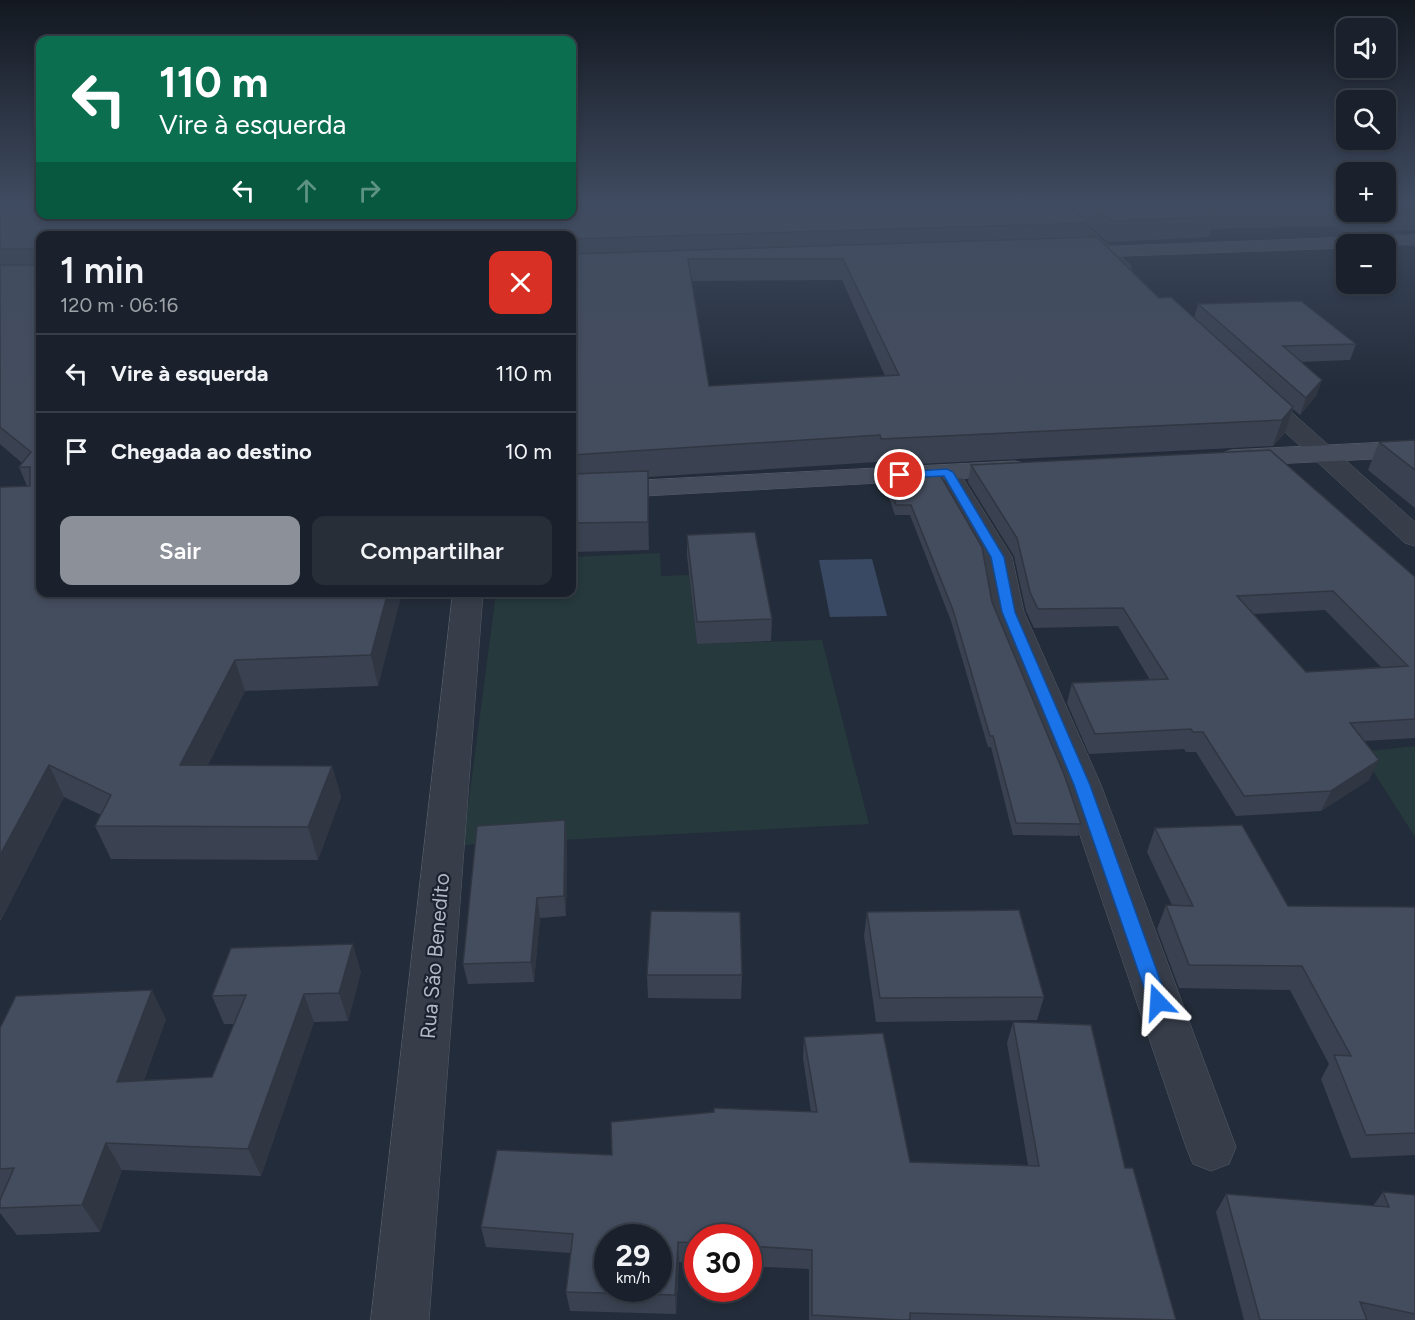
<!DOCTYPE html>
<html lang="pt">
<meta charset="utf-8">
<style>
body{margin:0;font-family:Figtree,sans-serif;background:#272e38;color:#f1f3f6;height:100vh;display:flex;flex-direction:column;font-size:22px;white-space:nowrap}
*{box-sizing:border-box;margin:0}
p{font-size:20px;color:#9fa3a9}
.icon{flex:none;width:33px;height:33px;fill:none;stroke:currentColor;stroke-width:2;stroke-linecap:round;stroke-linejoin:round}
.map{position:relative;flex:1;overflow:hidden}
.side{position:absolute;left:36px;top:231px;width:540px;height:366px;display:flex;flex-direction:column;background:#1a212c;border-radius:12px;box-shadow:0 3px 9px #0003,0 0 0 2px #383e48}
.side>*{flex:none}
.top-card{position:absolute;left:36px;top:36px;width:540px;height:183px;border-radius:12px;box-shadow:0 3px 9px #0003,0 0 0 2px #383e48;background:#0b6e4f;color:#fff;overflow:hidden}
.buttons{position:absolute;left:1336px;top:18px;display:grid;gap:12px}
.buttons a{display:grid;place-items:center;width:60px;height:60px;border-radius:12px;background:#1a212c;box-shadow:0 3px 9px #0003,0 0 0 2px #383e48;font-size:30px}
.speed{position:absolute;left:594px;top:1224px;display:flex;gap:12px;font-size:30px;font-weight:700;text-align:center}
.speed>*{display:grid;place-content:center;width:78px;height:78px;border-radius:50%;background:#1a212c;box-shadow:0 3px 9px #0003,0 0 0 2px #383e48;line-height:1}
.speed small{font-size:15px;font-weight:400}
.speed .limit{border:9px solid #d22;background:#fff;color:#111}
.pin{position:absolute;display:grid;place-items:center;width:51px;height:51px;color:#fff;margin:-26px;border:3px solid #fff;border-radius:50%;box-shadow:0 2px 6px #0007}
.me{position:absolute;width:66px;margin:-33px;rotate:340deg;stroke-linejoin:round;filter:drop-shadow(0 0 4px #0008)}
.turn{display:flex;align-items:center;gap:21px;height:126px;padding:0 24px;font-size:27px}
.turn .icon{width:78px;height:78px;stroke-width:2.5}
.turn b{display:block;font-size:42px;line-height:51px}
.lanes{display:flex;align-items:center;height:57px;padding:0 24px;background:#0003;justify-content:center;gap:30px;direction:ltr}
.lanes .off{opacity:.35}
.round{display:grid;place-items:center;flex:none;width:63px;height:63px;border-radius:12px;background:#272e38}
.overview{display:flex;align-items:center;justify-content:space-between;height:102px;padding:0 24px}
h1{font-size:36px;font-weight:600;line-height:45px}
.primary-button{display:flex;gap:12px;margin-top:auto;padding:12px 24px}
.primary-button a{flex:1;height:69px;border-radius:12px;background:#8c9099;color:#fff;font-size:24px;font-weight:600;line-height:69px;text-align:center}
.primary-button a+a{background:#272e38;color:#f1f3f6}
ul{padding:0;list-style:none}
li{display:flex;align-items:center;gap:18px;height:78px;padding:0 24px;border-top:2px solid #383e48}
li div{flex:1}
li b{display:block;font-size:22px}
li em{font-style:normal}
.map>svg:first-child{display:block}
.green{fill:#26393c}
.water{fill:#394863}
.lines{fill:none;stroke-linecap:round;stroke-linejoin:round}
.minor-casing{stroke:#555c68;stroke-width:1}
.secondary-casing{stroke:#555c68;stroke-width:1}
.minor{fill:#373e4a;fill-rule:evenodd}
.secondary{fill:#454d5d;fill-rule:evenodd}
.wall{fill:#3a4251;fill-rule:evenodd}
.shaded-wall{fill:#303642}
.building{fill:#444d5e;stroke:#303642;stroke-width:1.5;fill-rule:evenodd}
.route{fill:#1a73e8;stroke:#114b97;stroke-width:1.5}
.labels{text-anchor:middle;stroke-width:4.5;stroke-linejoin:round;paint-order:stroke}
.near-street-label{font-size:21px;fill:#b2b9c6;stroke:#1c232f}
</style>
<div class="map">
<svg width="1415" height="1320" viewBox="0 0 1415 1320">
<rect width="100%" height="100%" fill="#232c3a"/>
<path class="green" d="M660 553 661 576 689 575 697 644 822 640 869 824 463 845 496 593 572 592V557Z
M1415 746V837L1361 752Z"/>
<path class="water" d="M872 559 887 616 830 617 819 560Z"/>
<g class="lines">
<defs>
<path id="minor" d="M1043 202H1060L1129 264 1131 268 1129 272H1115Z
M1254 384 1262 386 1415 522V546L1405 543 1246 396 1242 391 1246 386Z
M947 465 956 467 1012 557 1024 612 1101 785 1236 1147 1229 1164 1211 1171 1193 1164 1186 1147 1063 785 992 612 982 557 934 473 938 467Z
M453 592H483L429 1320H371Z"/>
<path id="secondary" d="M1415 235V245L1347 244V248L1068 258 1062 257 1059 253 1062 249 1068 248Z
M1415 441V457L1231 466 1222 463 1218 458 1222 453 1231 450Z
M1015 461 1024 463 1028 469 1024 475 572 500V484Z"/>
</defs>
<use href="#minor" class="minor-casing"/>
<use href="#secondary" class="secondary-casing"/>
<use href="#minor" class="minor"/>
<use href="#secondary" class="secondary"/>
</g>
<path class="wall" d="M0 202 40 214H494V217H508L572 202H1347V212H1386L1415 202V230L1345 232 1331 226 1211 229 1209 237 1108 242 1087 224 1085 238 1159 298 1194 318 1198 304 1356 344 1350 360 1301 362 1322 380 1316 396 1300 415 1293 409 1285 433 1273 446 878 466 877 462 648 477 649 550 572 552V236H40L402 592 378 686 245 691 208 765 332 766 341 797 318 860 111 859 95 826 101 815 64 797 1 920H0V488L27 486 19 467 22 463 0 444ZM842 280 885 376 709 386 691 281Z
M1415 440V508L1368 470 1379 442Z
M971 465 1415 577V738L1364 741 1369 780 1321 811 1236 816 1196 752H1186L1184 749 1089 754 1067 703 1072 683 1150 680 1118 626 1034 628 1026 611 1014 556 968 482ZM1325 610 1381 667 1306 672 1253 614Z
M886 476 992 602 1081 824 1078 836 1013 835 991 747H988L951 621 910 515H895L885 486Z
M687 535 772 619 771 641 697 644 687 556Z
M565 820 567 840 566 916 540 918 534 982 468 984 463 964Z
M1155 828 1288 906 1415 907V1155L1351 1158 1321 1079 1329 1064 1290 990 1179 988 1157 929 1166 905H1172L1147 852Z
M867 912 1044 997 1037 1020 876 1022 864 936Z
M361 972 348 1021 314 1022 261 1176 122 1170 100 1232 17 1235 0 1213V1200L1 1198H0V1028L166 1019 144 1080 212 1077 234 1024H224L212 996Z
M647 975H742L741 999 648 998Z
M1013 1022 1125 1168 1176 1320H809V1269L748 1266V1238H698V1263L679 1262 676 1314 570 1311 566 1292 571 1253 486 1247 481 1227 612 1155 811 1112 803 1058 804 1037 910 1162 1028 1165 1007 1043Z
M1383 1192 1415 1195V1320H1244L1216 1212 1226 1194 1373 1206Z"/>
<path class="shaded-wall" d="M487 214H494L490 236 487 217Z
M1322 380 1316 396 1300 415 1306 398Z
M1293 407 1285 433 1273 446 1282 420Z
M648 471 649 498V550L648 522Z
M388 592H402L378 686 371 655Z
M235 660 245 691 192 797 180 765Z
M1379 760 1369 780 1321 811 1331 791Z
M49 765 64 797 1 920 0 918V855Z
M332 766 341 797 318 860 308 827Z
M565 820 567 840 566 916 564 896Z
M537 898 540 918 534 982 531 962Z
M353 944 361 972 348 1021 339 993Z
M152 990 166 1019 133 1109 117 1082Z
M304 994 314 1022 261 1176 248 1149Z
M106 1143 122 1170 100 1232 82 1205Z
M678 1242 679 1262 676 1314 675 1295Z"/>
<path class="building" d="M0 202H40V214H487V217H508L509 214H572V202H1065L1088 223 572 239V236H40V592H388L371 655 235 660 180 765 332 766 308 827 95 826 111 795 49 765 0 855V488L1 487 30 486V467H19L31 452 0 427V265H34V251L32 249H0Z
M1089 202H1347V210L1338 205 1205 210 1214 217 1112 221Z
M1386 202H1415V210L1386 211Z
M1097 237 1159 298 1171 297 1293 407 1282 420 881 439 880 435 572 455V254ZM688 259H843L899 375 709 386Z
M1301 301 1356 344 1283 346 1322 380 1306 398 1198 304Z
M1415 440V470L1379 442Z
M1270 450 1415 577V719L1350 723 1379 760 1331 791 1244 796 1203 732H1193L1191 729 1095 734 1072 683 1168 679 1123 608 1038 609 1030 592 1017 538 971 465ZM1333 591 1408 666 1306 672 1237 596Z
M648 471V522L572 523V474Z
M939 473 982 547 992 602 1064 774 1081 824 1016 823 993 736H990L953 610 911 505H896L886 476Z
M755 532 772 619 697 622 687 535Z
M565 820 564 896 537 898 531 962 463 964 477 826Z
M1242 825 1288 906 1415 907V1133L1366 1135 1334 1055 1351 1056 1302 966 1189 965 1166 905 1193 906 1155 828Z
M1019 910 1044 997 880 998 867 912Z
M651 911 740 912 742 975H647Z
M353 944 339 993 304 994 248 1149 106 1143 82 1205 0 1208V1200L14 1168 0 1169V1028L16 996 152 990 117 1082 212 1077 246 995 212 996 231 948Z
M1013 1022 1091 1025 1125 1168H1133L1176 1320 910 1313V1320H900L812 1315V1250L748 1246V1238H698V1243L678 1242 675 1295 566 1292 573 1234 481 1227 497 1150 612 1155 611 1122 714 1112V1108L817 1112 804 1037 883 1033 910 1162 1039 1166ZM608 1238H658V1288H608Z
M1383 1192 1415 1195V1314L1360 1302 1367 1320H1260L1226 1194 1389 1207Z"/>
<linearGradient id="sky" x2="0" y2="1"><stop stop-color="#131820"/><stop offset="0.52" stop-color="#3f4b60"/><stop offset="1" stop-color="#3f4b60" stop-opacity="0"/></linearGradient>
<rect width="1415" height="387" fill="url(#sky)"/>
<path class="route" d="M947 469 953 472 1004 557 1015 612 1090 785 1168 1002 1165 1008 1158 1010 1151 1008 1149 1002 1074 785 1002 612 991 557 944 476 900 478 895 475 900 472Z"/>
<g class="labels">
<g class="near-street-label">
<text transform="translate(435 956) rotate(-85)" y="7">Rua São Benedito</text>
</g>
</g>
</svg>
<div class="buttons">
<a><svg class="icon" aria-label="sound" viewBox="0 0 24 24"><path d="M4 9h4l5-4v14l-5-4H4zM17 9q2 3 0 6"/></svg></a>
<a><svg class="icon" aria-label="search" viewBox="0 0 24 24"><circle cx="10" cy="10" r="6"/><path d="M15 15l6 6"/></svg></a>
<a>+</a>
<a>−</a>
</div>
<div class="speed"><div>29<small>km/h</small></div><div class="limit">30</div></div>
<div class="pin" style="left:900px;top:475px;background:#d93025"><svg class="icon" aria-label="arrive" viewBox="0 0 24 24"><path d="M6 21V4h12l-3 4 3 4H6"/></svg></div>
<svg class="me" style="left:1158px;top:1002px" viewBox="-20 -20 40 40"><path d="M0-17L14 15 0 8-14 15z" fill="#1a73e8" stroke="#fff" stroke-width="4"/></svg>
<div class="top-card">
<div class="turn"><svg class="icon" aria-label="left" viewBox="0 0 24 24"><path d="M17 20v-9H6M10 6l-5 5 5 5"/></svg><div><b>110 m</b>Vire à esquerda</div></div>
<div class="lanes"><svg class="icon" aria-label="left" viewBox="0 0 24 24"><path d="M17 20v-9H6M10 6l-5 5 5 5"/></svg><svg class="icon off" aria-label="ahead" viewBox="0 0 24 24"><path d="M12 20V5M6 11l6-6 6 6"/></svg><svg class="icon off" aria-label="right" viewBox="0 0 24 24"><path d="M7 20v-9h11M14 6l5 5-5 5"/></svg></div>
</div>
<section class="side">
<div class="overview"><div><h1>1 min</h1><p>120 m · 06:16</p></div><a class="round" style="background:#d93025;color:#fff"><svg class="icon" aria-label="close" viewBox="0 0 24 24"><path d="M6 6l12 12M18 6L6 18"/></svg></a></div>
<ul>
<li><svg class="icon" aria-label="left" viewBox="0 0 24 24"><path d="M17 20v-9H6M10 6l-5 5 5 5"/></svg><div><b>Vire à esquerda</b></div><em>110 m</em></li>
<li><svg class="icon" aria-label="arrive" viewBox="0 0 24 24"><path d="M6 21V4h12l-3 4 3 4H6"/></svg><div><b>Chegada ao destino</b></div><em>10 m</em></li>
</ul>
<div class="primary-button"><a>Sair</a><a>Compartilhar</a></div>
</section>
</div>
